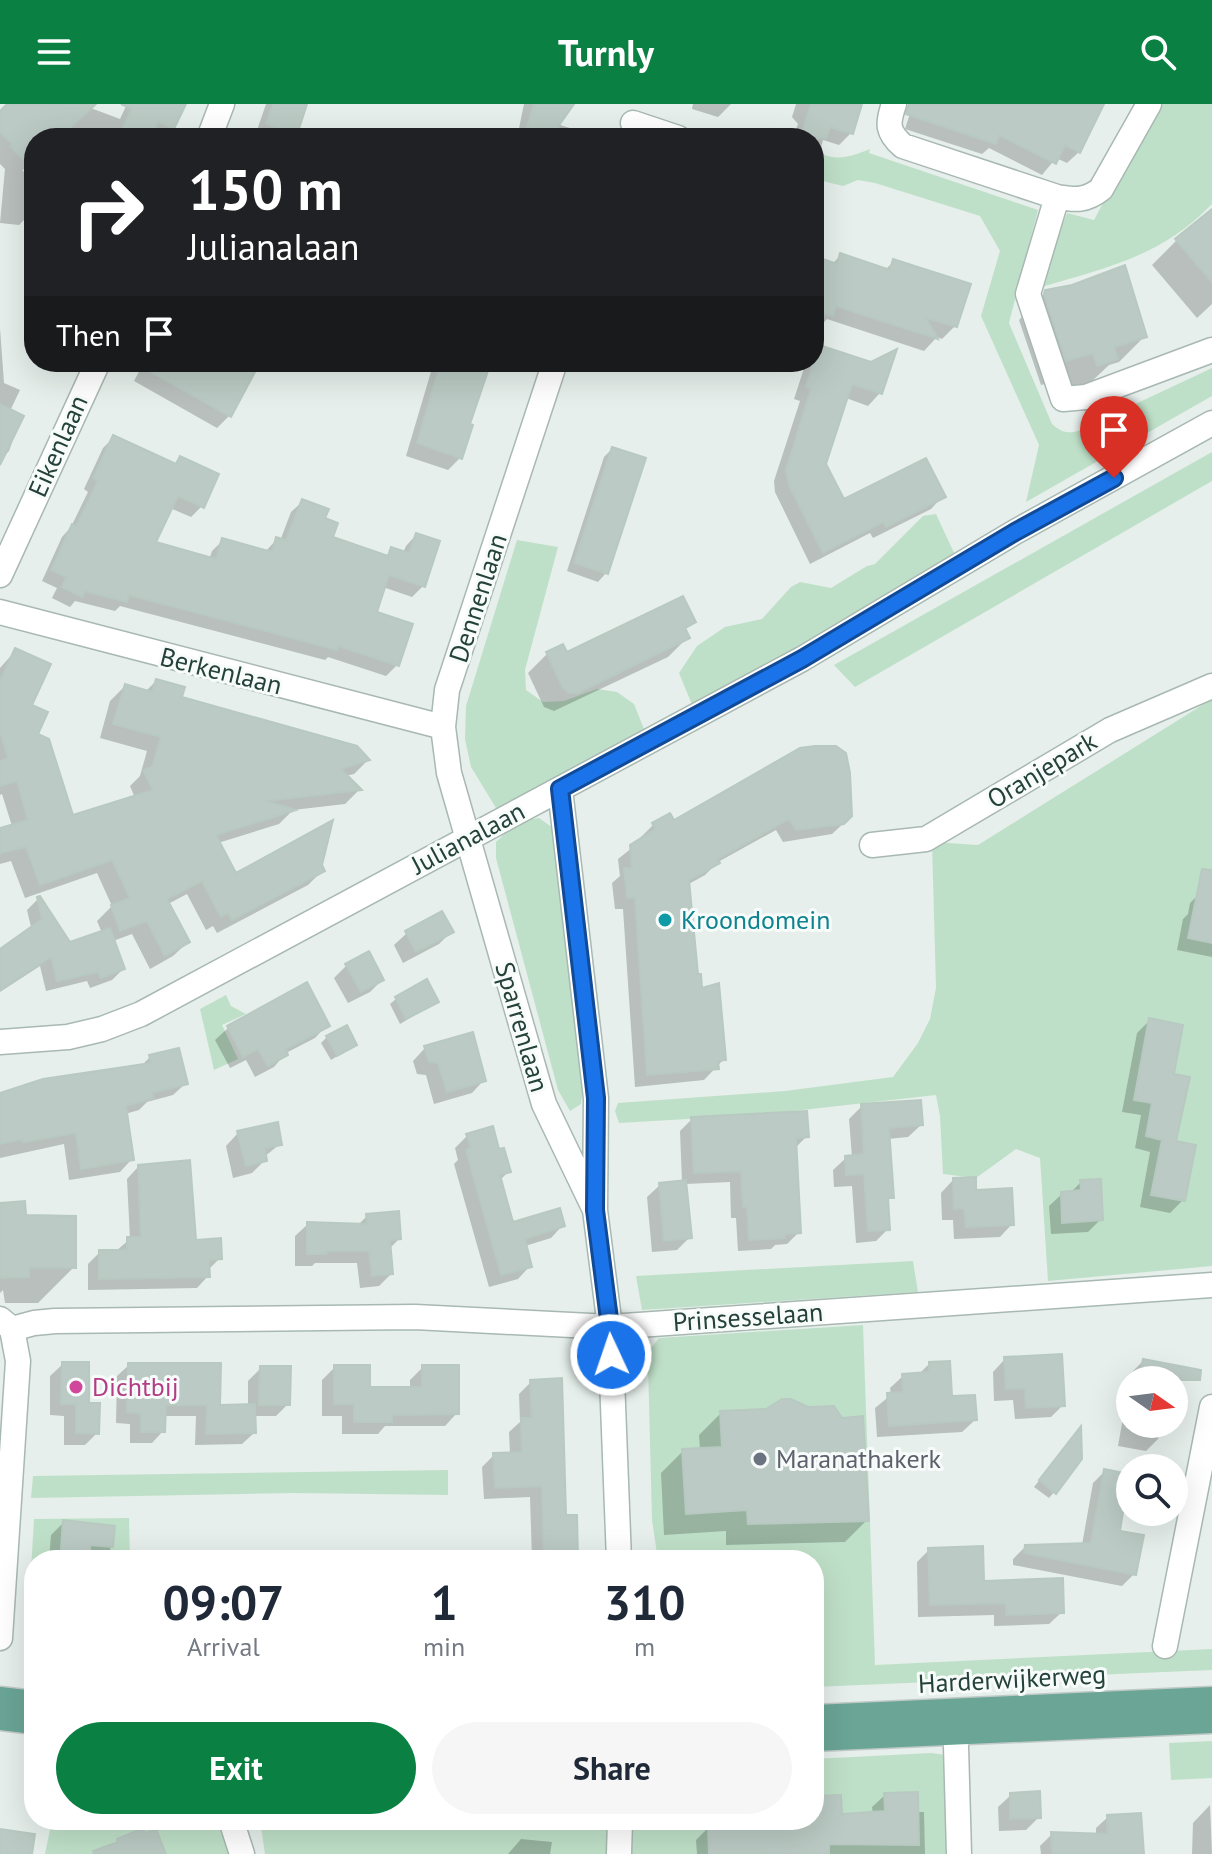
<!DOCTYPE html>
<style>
body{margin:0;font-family:"PT Sans",sans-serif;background:#f6f6f7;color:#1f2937;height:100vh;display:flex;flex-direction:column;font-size:30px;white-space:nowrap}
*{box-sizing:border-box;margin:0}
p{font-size:26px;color:#747a83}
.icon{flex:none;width:44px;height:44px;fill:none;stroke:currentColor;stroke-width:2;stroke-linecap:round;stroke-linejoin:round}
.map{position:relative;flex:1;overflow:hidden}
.panel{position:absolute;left:24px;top:1446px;width:800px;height:280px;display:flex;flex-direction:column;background:#fff;border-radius:32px;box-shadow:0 8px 32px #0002}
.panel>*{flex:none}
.top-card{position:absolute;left:24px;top:24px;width:800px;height:244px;border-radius:32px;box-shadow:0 8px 32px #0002;background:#202124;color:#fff;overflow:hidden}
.needle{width:52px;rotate:104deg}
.controls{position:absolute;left:1116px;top:1262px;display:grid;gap:16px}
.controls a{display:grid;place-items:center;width:72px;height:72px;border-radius:50%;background:#fff;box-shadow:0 8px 32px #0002;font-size:40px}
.pin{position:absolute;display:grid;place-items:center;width:68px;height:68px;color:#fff;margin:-82px -34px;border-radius:50% 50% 50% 0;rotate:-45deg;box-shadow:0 0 8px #0007}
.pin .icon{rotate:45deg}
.me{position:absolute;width:88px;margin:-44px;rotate:357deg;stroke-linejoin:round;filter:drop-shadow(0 0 6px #0008)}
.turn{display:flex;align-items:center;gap:28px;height:168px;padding:0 32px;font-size:36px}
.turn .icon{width:104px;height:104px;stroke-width:2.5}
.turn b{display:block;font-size:56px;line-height:68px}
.then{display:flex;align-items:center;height:76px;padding:0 32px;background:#0003;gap:16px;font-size:30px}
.eta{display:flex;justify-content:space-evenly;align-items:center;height:136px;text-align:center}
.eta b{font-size:48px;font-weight:600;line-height:56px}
.action{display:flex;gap:16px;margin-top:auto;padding:16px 32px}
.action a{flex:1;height:92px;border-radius:48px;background:#0b8043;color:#fff;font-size:32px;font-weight:600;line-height:92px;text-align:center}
.action a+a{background:#f6f6f7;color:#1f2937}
header{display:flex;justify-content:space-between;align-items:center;height:104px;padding:0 32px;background:#0b8043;color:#fff;font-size:36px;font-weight:600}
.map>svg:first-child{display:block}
.green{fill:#bfe0c8}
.shadow{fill:#0003}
.building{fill:#bbcac4;stroke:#b8c9c2;stroke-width:2}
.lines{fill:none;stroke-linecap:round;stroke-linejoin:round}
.minor-casing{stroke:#a8b8b2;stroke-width:27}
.major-casing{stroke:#c2cac8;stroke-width:27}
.minor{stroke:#fff;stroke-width:24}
.major{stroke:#6aa596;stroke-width:24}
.route-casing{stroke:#114b97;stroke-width:20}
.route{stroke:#1a73e8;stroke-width:14}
.culture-dot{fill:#0f9aa8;stroke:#f7fbf9;stroke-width:3}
.hotel-dot{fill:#d1479c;stroke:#f7fbf9;stroke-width:3}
.worship-dot{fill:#6b7280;stroke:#f7fbf9;stroke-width:3}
.labels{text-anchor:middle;stroke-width:6;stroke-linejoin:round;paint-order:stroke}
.street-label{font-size:26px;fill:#24423a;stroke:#f7fbf9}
.culture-label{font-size:26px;fill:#0d838f;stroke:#f7fbf9;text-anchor:start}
.hotel-label{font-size:26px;fill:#b23c85;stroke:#f7fbf9;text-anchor:start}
.worship-label{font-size:26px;fill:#5b616d;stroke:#f7fbf9;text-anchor:start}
</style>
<header><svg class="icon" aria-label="menu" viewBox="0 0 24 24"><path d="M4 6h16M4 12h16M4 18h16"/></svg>Turnly<svg class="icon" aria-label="search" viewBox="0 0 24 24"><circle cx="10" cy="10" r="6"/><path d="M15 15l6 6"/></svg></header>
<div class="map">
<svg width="1212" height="1750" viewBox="0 0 1212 1750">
<rect width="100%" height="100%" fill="#e6efeb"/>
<path class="green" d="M1163 0H1212V100C1161 153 1105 164 1038 184L1067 109 1094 116 1129 50Z
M814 45C832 59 850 53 870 45L869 49 1038 106 1009 219 1052 320C1061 328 1067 330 1078 327L1212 264V292L1026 398 1039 341 981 212 1000 147 980 112 875 79 858 76 843 82 814 75Z
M1212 348V377L855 583 834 561Z
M936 410 956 453 693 603 679 569 697 542 725 523 762 515 791 483 800 478 831 484 867 462 875 460 923 412Z
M517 436 558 443 525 566 526 586 543 598 564 597 597 585 617 588 634 600 646 630 519 696 496 704 471 663 465 635 466 602Z
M1212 595V1162L1048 1177 1040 1054 1016 1045 976 1074 943 1070 940 1012 936 991 757 1011 619 1019 615 1007 618 999 785 987 893 973 918 939 930 915 936 884 932 738 978 741Z
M539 714 553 724 583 987 581 1000 570 1007 558 986 496 754V738C510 724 519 716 539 714Z
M226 891 231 902 246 910 222 921 238 955 214 966 200 905Z
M913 1157 918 1188 642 1206 636 1172Z
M863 1221 875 1561 1212 1545V1566L814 1583V1456H658L652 1416 648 1260 651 1244 659 1234Z
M448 1366V1391L294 1389 31 1394 33 1372Z
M129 1414 130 1456H34V1567L25 1566 34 1415Z
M1212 1637V1674L1171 1676 1169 1639Z
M931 1649 946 1651 951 1750H632L633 1716H814V1655Z
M52 1716H215L231 1750H45Z
M260 1716H607L606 1750H265Z"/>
<path class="shadow" d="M32 0H80L120 15 127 0H184L172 24 162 34H75L64 28 58 34H34V56L22 67 34 69V106L19 121 0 119 5 65 0 60V10Z
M266 0H305L295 30 291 34 255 32Z
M524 0H572L557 20 573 25 570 34H517Z
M693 0H731L718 13 692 5Z
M796 0H860L851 29 839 41 823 36 821 44 814 50V34H793L798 20 792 13Z
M913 0H1103L1079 48 1067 59 1056 54 1042 71 989 44 982 50 905 25Z
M409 25 424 34H400Z
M372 28 383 34H366Z
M1212 108V200L1197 214 1152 161 1177 136Z
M841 151 885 166 894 157 955 222 942 235 937 233 924 247 827 215 819 224 814 222V154L832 160Z
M1046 188 1144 233 1119 258 1109 261 1090 279 1071 285 1068 273 1041 281 1019 216Z
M0 224 4 279 20 286 10 307 21 313 9 347 0 356Z
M820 244 880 289 868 302 846 294 824 360 843 398 943 392 931 405 873 434 870 429 810 460 775 388 774 377 800 297 794 295 806 258H814V249Z
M144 258H237L229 312 217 324 134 277Z
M302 258H329L320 266Z
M431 258H493L487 265 467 321 461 353 448 366 406 352 433 261Z
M114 333 173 361 180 354 202 402 191 413 170 404 153 440 209 456 212 447 223 436 265 448 277 435 280 437 291 408 302 398 323 416 331 434 385 453 392 446 403 449 406 442 416 431 423 482 412 493 383 483 374 509 397 561 386 572 328 553 325 556 120 502 115 507 75 497 70 503 52 494 57 484 42 477 62 433 71 423 88 388 84 385 103 344Z
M612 345 606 469 598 478 567 467 604 353Z
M693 518 684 527 687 534 668 553 554 607 544 603 528 569 547 550 562 542 566 551Z
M16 546 35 631 71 714 135 694 130 682 140 672 147 647 100 634 110 597 125 582 145 588 156 577 180 594 368 656 354 670 345 672 359 686 345 700 293 706 279 720 218 739 235 772 320 762 322 767 308 781 217 829 213 822 206 826 187 790 168 800 188 838 173 852 150 865 132 830 113 837 123 865 112 876 90 884 87 877 46 887 40 862 0 888V848L32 827 27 806 38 795 69 841 102 829 97 817 112 802 97 769 25 794 11 757 0 760V726L12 722 2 690 0 691V564Z
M801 646 846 717 832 730 783 738 776 726 718 758 705 771 687 781 696 872 724 955 704 976 635 983 623 805H615L612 779 620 772 618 755 642 736 641 733 653 721 673 718Z
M1203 786 1212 788V853L1177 846 1183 815 1188 810 1190 799Z
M451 828 439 840 403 859 394 841 407 829Z
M347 861 382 876 370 888 348 899 334 874Z
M306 881 327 921 315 934 286 949 274 963 255 973 246 956 230 964 215 936 228 924Z
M396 895 437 898 400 920 390 900Z
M1150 916 1172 972 1174 1039 1183 1096 1170 1109 1140 1103 1150 1048 1135 1044 1141 1011 1122 1008 1137 929Z
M327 933 355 941 331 956 321 939Z
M425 944 484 976 472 989 434 1000 426 971 417 970 413 957Z
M150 953 186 979 173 991 147 998 139 1006 125 1010 132 1055 120 1068 69 1076 64 1040 0 1054V990L141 962Z
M862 1002 921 1021 908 1033 888 1035 892 1093 886 1098 888 1125 876 1137 856 1139 852 1082 834 1083 833 1066 846 1054 852 1053 849 1015Z
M692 1015 807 1032 794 1045 799 1128 787 1140 775 1141 771 1145 738 1147 736 1114H731L730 1078 685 1080 690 1133 677 1146 652 1148 647 1093 660 1081 682 1078 680 1027Z
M238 1029 280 1040 264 1053 265 1056 252 1069 233 1074 226 1042Z
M468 1031 498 1047 509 1067 499 1077 512 1120 563 1121 551 1134 525 1142 530 1162 518 1175 489 1183 454 1060 458 1056 455 1044Z
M138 1063 194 1138 220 1154 208 1166V1172L197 1184 88 1186V1160L100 1148 116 1147 130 1135 127 1075Z
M953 1076 974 1088 1012 1120 1000 1133 954 1135 953 1116H942L941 1089Z
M1081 1078 1101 1115 1088 1128 1051 1130 1049 1102 1062 1090 1070 1089Z
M367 1112 399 1135 389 1145 391 1170 379 1182 360 1184 357 1159H315L312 1162H295V1132L308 1120 358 1121Z
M0 1117 74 1163 38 1199H5L3 1186 0 1189Z
M1005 1255 1063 1301 1051 1313 1015 1315 1013 1296 994 1297 993 1268Z
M1143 1257 1171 1276H1130V1320H1162L1158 1335 1146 1347 1118 1342 1131 1269Z
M63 1260 87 1301 97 1329 85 1341H64V1312L50 1311V1272Z
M929 1260 950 1294 975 1316 962 1328 877 1333 875 1304 891 1291 890 1284 903 1272 918 1271Z
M129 1261 218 1303 248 1302V1277L261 1264 288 1300 276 1312H254V1329L242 1340 195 1341 196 1312H164L163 1327 152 1339H130V1320L116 1319 117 1272Z
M335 1263 368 1285H410V1276L423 1263 457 1309 445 1322H385L378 1330H342V1312H322V1276Z
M531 1278 576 1454 574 1456H532L530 1393 484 1395 482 1363 494 1351 510 1350 509 1328 520 1318 519 1290Z
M721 1309 867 1416 845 1438 726 1441V1427L664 1431 661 1369 683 1347 700 1346 699 1331Z
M1075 1330 1054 1388 1049 1394 1034 1383Z
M1105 1367 1118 1428 1134 1470 1122 1482 1013 1461V1455L1025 1443 1082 1441 1093 1379Z
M64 1418 113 1424 109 1456H49L51 1431Z
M929 1446 982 1479 1062 1508 1049 1520 994 1522V1511L918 1513 917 1458Z
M885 1691 917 1708H924L925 1750H697L696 1736 709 1723 799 1720V1716H814V1694L840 1712 873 1710 872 1703Z
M1011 1691 1039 1713 1026 1726 999 1727 998 1703Z
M1210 1701 1212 1750H1192L1193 1719Z
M1108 1713 1142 1750H1041L1040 1742 1052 1730 1096 1731V1724Z
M521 1735 552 1738 550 1750H508Z"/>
<path class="building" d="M7 0H96L59 34H34V66L10 42 12 40 0 28V7Z
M121 0H186L174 25 158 18 150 34H141L122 25 132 5Z
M273 0H307L297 31 266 20Z
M534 0H574L550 34H528L531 25 527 23Z
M811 0H862L853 30 830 23 826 34H800Z
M909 0H1104L1080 49 1065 41 1056 60 999 31 996 40 906 10Z
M1212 105V178L1175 135Z
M840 149 890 166 893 155 971 180 957 223 926 214 938 235 836 202 833 212 814 206V152L837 160Z
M1125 161 1147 233 1114 243 1118 255 1097 262 1093 249 1066 257 1044 190 1045 186 1072 181Z
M819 241 871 258 897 245 882 290 852 280 826 360 844 395 926 354 946 393 886 423 883 418 823 449 789 381 786 366 811 285 806 283Z
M133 258H241L256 266 231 313Z
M441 258H491L470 320 473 321 462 355 417 339Z
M0 300 24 312 0 361Z
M113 331 176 360 180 352 219 370 204 404 178 392 156 438 216 455 222 434 272 448 276 433 286 436 302 395 329 405 325 414 338 419 333 433 388 452 391 443 409 449 416 429 440 437 425 483 389 471 377 508 413 520 399 562 338 542 337 546 129 491 127 498 85 487 82 493 62 483 66 473 51 466 72 420 76 422 98 377 93 374Z
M612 343 646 354 608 470 574 459Z
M683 492 696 518 685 524 690 534 578 589H569L563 584 546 548 563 540 567 548Z
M15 544 51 560 32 601 48 608 38 630 49 635 73 711 153 686 143 666 152 663 161 633 113 620 125 580 152 588 156 575 185 583 182 593 357 642 370 656 341 665 362 686 266 697 296 706 216 731 236 769 333 716 322 761 325 767 232 816 228 809 221 813 202 777 167 795 190 838 165 852 147 817 120 827 111 801 130 794 112 756 40 781 26 743 0 749V724L28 716 17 677 0 682V657L8 654 0 627V577Z
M815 642H836L846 649 850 669 852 712 844 720 796 726 789 715 718 755 720 759 689 776 698 870H701L702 884 719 879 726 956 718 957 719 965 647 971 635 793 627 794 624 764H632L630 741 655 725 652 719 670 709 674 716 800 644Z
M1202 765 1212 766V839L1188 834Z
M40 792 70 838 110 824 125 865 101 874 98 868 57 877 51 853 0 886V845L42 815 37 793Z
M442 807 454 828 416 848 405 827Z
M369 847 384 876 361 888 345 860Z
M427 875 439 898 406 915 395 893Z
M307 878 330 922 286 945 288 951 268 962 258 945 243 953 227 922Z
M1149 914 1183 921 1174 970 1190 973 1176 1037 1196 1041 1185 1097 1151 1091 1162 1036 1146 1032 1152 999 1134 996Z
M347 921 357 941 337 952 326 932Z
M473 928 486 977 447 988 438 959 429 958 424 942Z
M179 944 188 980 152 989 154 994 126 1002 134 1056 81 1065 76 1029 23 1038V1035L0 1040V989L43 975 151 959 149 951Z
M921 996 923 1021 889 1024 894 1094H888L890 1126 868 1127 864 1070 846 1071 845 1052 864 1050 861 1000Z
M807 1007 809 1033 796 1034 801 1129 785 1130V1134L749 1136 747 1103H743L741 1067 694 1069 691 1013Z
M278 1018 282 1041 265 1044 267 1057 246 1062 237 1027Z
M493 1022 499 1045 504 1044 511 1068 500 1071 513 1118 560 1104 565 1122 525 1135 532 1163 501 1171 466 1046 471 1044 466 1030Z
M190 1056 196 1136 221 1134 222 1155 209 1156 210 1173 99 1175V1146H127V1133H141L138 1061Z
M976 1073V1086L1012 1084 1014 1121 966 1123 964 1104 954 1105 953 1074Z
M1101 1075 1103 1116 1062 1119 1061 1088 1081 1086 1080 1076Z
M686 1076 692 1134 664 1137 659 1079Z
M25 1097 26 1111 76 1112V1164L29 1163V1173L0 1174V1099Z
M399 1107 401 1135 390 1136 393 1170 372 1172 369 1147H327L326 1150H307V1118L367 1120 366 1110Z
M1062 1250 1065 1302 1026 1304 1025 1284 1006 1285 1004 1253Z
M1143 1255 1201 1266 1200 1276H1139Z
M950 1257 952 1292 975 1291 977 1316 889 1322 887 1289 903 1288 902 1270 929 1268V1258Z
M62 1258H89V1299H100L99 1330 76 1329V1300H61Z
M128 1259H221L220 1301 255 1300 256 1329 206 1330 207 1301H166L165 1328H141V1309L127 1308Z
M334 1261H370V1283H422V1261H459V1310L392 1311V1318H354V1300H334Z
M260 1262H291L290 1301H259Z
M562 1274 566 1411H577L578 1455 544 1456 542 1382 495 1384 493 1349 522 1348 521 1314H532L530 1276Z
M782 1295H791L808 1303 834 1302 842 1314 863 1312 869 1417 748 1420 747 1406 686 1410 682 1345 722 1343 720 1307 766 1305Z
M1081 1322 1082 1355 1056 1390 1039 1376Z
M1104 1365 1129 1370 1120 1427 1144 1431 1136 1471 1024 1449 1025 1441 1091 1439Z
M63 1416 115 1422 113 1443 90 1441V1448L61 1445Z
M983 1442 984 1477 1063 1474 1064 1509 1006 1511V1499L930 1501 928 1444Z
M1040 1687 1041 1714 1010 1715V1689Z
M918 1688 919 1741 829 1740V1750H709L708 1721 814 1716V1692L841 1691 842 1710 885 1707 884 1689Z
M1141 1709 1144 1750H1052L1051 1728 1108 1730 1107 1711Z
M143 1724 145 1729 156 1725 166 1750H94L93 1747 118 1738 117 1735Z
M0 1725 35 1730 32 1750H0Z"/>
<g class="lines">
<defs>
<path id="minor" d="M894 0C887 20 887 28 903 42L1057 93C1076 96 1086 97 1101 85L1149 0
M633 19 678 34
M209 34 222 0
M1057 93 1028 190 1063 295 1086 293 1212 246
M555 258 447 586 443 623 449 669 544 1000 595 1106
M0 471 98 258
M0 508 443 623
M560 685 596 994 595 1106 610 1223 619 1456
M872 741 926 735 1110 626 1212 582
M0 938 68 933 102 925 141 910 802 555 1015 428 1212 319
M0 1215 12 1225 18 1257 0 1534
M12 1225 34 1219 55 1217 415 1213 610 1223 1212 1181
M1165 1542 1212 1303
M956 1642 959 1750
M231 1716 242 1750
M619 1750 620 1716"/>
<path id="major" d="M0 1595 34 1599
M814 1613 1212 1595
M0 1614 34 1618
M814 1635 1212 1617"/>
</defs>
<use href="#minor" class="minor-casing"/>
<use href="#major" class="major-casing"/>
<use href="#minor" class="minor"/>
<use href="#major" class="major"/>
</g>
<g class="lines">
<defs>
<path id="route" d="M611 1251 610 1223 595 1106 596 994 560 685 802 555 1015 428 1114 374"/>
</defs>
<use href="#route" class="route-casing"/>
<use href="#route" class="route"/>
</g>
<circle class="culture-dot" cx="665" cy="816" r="8"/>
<circle class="hotel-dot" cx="76" cy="1283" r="8"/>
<circle class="worship-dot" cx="760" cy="1355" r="8"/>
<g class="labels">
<g class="street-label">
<text transform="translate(58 342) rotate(-66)" y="9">Eikenlaan</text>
<text transform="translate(478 494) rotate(-72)" y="9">Dennenlaan</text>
<text transform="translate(221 567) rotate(14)" y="9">Berkenlaan</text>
<text transform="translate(1042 666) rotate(-31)" y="9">Oranjepark</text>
<text transform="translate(468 734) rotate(-28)" y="9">Julianalaan</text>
<text transform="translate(522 923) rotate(74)" y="9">Sparrenlaan</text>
<text transform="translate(748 1213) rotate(-4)" y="9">Prinsesselaan</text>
<text transform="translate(1012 1575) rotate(-3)" y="9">Harderwijkerweg</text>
</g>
<g class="culture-label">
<text x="681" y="825">Kroondomein</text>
</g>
<g class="hotel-label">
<text x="92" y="1292">Dichtbij</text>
</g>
<g class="worship-label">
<text x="776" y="1364">Maranathakerk</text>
</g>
</g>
</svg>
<div class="controls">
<a><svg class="needle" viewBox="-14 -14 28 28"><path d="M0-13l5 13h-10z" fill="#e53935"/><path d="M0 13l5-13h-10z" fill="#747a83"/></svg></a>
<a><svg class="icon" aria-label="search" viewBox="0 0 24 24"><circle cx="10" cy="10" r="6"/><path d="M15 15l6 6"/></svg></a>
</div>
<div class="pin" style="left:1114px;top:374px;background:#d93025"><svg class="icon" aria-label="arrive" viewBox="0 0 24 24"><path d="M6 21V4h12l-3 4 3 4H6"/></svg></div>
<svg class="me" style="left:611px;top:1251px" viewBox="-20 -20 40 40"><circle r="17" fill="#1a73e8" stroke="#fff" stroke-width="3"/><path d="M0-11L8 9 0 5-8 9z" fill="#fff"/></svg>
<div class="top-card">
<div class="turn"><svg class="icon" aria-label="right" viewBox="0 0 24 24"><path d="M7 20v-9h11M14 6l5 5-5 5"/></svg><div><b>150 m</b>Julianalaan</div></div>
<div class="then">Then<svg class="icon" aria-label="arrive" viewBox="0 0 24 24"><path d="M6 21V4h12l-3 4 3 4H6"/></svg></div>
</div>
<section class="panel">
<div class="eta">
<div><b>09:07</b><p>Arrival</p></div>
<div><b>1</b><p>min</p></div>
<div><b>310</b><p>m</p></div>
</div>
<div class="action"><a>Exit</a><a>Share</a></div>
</section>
</div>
